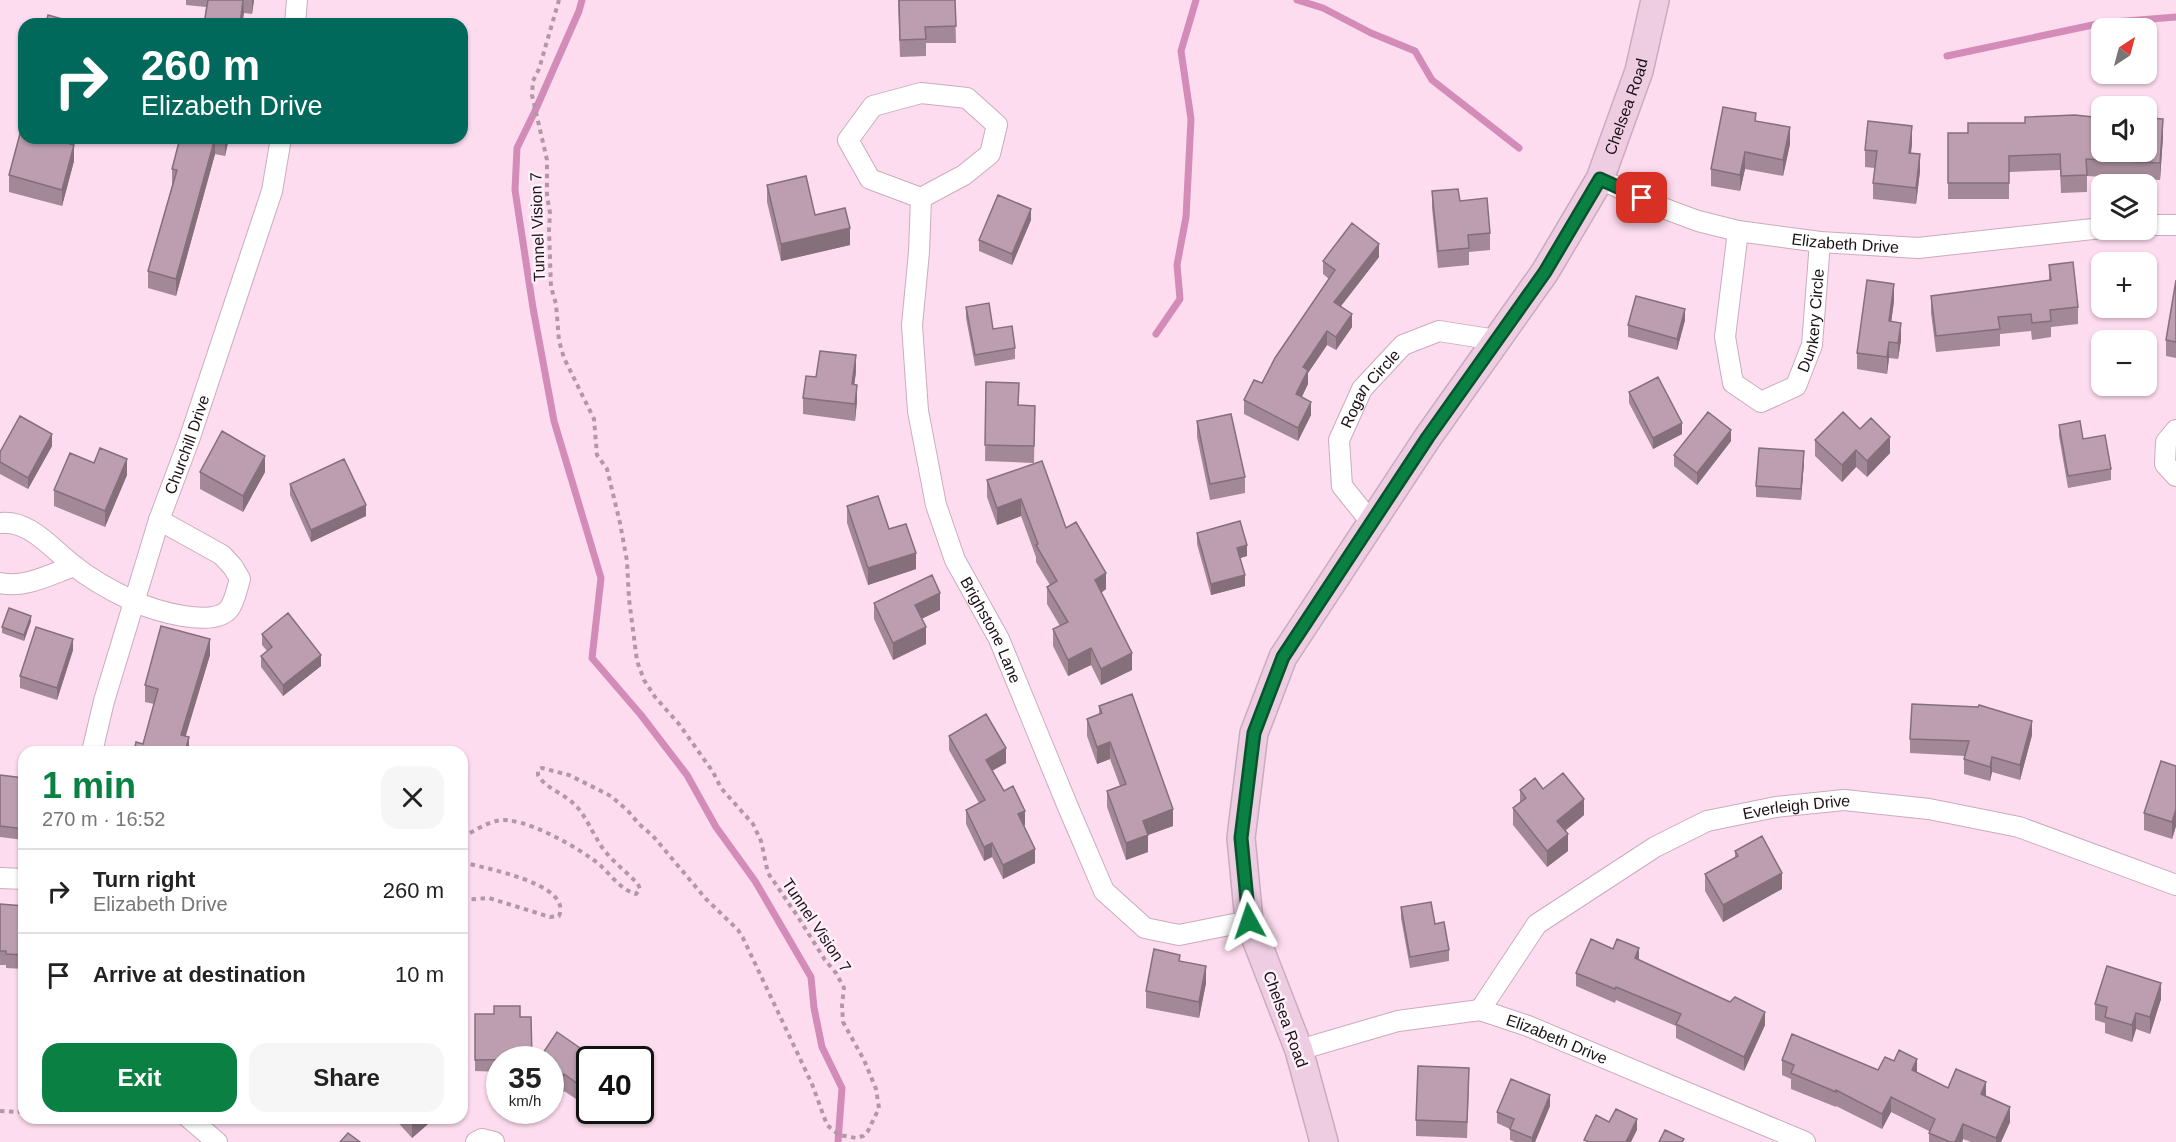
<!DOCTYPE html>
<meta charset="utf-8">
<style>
body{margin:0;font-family:Helvetica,sans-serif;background:#f6f6f6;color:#222;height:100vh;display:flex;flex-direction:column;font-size:22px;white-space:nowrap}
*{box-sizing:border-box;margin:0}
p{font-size:20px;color:#767676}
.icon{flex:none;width:33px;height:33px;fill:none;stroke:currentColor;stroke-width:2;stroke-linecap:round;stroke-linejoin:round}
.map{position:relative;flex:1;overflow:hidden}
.side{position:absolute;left:18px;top:746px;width:450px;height:378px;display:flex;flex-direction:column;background:#fff;border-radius:18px;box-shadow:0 2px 4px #0004}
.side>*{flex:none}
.hud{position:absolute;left:18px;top:18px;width:450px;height:126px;border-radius:18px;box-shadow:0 2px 4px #0004;background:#00695c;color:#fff;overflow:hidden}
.needle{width:39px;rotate:36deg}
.controls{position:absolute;left:2091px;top:18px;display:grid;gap:12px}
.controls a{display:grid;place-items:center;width:66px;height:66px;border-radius:12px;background:#fff;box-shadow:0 2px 4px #0004;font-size:30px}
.speed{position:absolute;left:486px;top:1046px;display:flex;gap:12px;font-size:30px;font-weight:700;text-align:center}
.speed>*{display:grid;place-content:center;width:78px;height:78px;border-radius:50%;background:#fff;box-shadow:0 2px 4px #0004;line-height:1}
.speed small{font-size:15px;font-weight:400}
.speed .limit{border:3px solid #111;border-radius:9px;background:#fff;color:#111}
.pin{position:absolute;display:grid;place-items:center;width:51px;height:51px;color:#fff;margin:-26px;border-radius:12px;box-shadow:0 3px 9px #0006}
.me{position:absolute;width:66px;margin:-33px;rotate:355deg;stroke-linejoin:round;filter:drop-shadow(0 0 4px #0008)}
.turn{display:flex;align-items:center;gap:21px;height:126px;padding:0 24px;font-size:27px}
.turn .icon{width:78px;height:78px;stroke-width:2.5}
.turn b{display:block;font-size:42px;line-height:51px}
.round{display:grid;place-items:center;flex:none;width:63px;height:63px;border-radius:18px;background:#f6f6f6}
.overview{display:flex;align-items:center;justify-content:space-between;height:102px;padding:0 24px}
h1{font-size:36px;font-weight:800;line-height:45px;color:#0b8043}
.action{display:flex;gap:12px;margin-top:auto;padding:12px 24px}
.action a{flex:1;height:69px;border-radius:18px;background:#0b8043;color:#fff;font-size:24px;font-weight:800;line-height:69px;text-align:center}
.action a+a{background:#f6f6f6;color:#222}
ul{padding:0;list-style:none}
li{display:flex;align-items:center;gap:18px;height:84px;padding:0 24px;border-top:2px solid #e0e0e0}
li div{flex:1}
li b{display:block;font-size:22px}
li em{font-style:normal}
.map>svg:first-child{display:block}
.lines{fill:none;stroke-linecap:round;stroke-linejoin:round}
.stream{stroke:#d38cb8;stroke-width:7}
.street-casing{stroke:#cbabbe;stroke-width:22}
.secondary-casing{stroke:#cbabbe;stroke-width:30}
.path{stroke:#b298a7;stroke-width:4;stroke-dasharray:4.5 4.5;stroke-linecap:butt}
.street{stroke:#fff;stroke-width:20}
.secondary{stroke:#eecde3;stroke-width:27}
.wall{fill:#a38897}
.shaded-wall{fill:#846f7b}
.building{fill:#bd9eb0;stroke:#846f7b;stroke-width:1.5}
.route-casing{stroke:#07532c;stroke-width:15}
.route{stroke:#0b8043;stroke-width:10}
.labels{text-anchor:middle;stroke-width:5;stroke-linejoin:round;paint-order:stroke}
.street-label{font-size:16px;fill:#1c1117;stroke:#fef0f8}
</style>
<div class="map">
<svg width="2176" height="1142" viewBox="0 0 2176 1142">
<rect width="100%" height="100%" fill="#fddcef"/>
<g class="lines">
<path class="stream" d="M582 0 579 11 535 111 517 148 515 190 533 308 554 421 601 578 592 658 641 715 687 775 716 827 755 881 811 977 814 1008 822 1047 842 1088 838 1142
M1297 0 1323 8 1371 33 1415 51 1432 80 1519 148
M1947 56 2102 23 2176 17
M1156 334 1180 299 1177 265 1186 217 1191 119 1181 51 1196 0"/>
<defs>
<g id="street">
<path d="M295 24 297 0"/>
<path id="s1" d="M1600 179 1663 208 1698 221 1738 231 1820 242 1918 248 2102 228"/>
<path id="s2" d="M921 198 870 179 848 140 873 106 921 93 967 98 997 125 990 154 964 175 921 198 919 252 912 325 918 411 936 505 955 560 999 639 1068 807 1104 891 1145 928 1179 935 1249 921"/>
<path d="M2146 225H2176"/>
<path id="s3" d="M1738 231 1725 337 1733 383 1761 402 1796 386 1812 345 1820 242"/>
<path d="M2176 430 2166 442 2165 464 2176 476"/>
<path id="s4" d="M1371 522 1342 486 1339 440 1362 389 1403 345 1439 331 1496 340"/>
<path d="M0 523C29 519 52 549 73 565 89 578 114 592 133 601 153 610 213 629 229 609 235 601 237 588 240 579L233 567 222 555 159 520"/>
<path d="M0 583C24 589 51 574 74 566"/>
<path id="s5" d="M92 752 104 701 159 520 189 440 272 191 281 138"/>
<path d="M0 878 24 879"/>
<path id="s6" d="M1480 1010 1537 924 1655 847 1707 821 1776 807 1844 800 1929 809 2019 827 2176 885"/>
<path id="s7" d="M1299 1050 1398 1021 1480 1010 1528 1026 1805 1142"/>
<path d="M189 1118 217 1142"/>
<path d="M476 1142 482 1139 494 1142"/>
</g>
<g id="secondary">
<path id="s8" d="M1324 1142 1299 1050 1249 921 1241 838 1254 733 1283 657 1428 437 1545 272 1600 179 1639 71 1655 0"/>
</g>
</defs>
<use href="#street" class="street-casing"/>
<use href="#secondary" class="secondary-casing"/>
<path class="path" d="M462 837C473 832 484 824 496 821 521 814 581 849 600 865 611 875 621 890 636 894L640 889 638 884C625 870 606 857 597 839 590 828 584 813 574 804 563 793 545 788 538 775V770L542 768 569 775 611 796 628 811 639 824 653 836 706 899 738 930 743 938 812 1084 827 1125 839 1135 856 1138 863 1136 868 1131 879 1108 876 1089 864 1060 843 1022 842 1005 844 988 836 973 825 960 798 917 768 873 761 841 753 824 721 788 713 772 679 724 655 697 644 680 637 661 629 599 627 561 620 523 607 469 597 455 594 419 564 358 559 341 556 304 551 287 549 230 550 213 547 196V160L532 95 533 81 539 69 559 0
M462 862C482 868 573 883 559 916L550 917 489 898 462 900
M0 1111 18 1112 24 1110"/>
<use href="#street" class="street"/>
<use href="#secondary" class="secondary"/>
</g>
<path class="wall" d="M186 0H254L252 14 244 13 242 24H204L206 7 186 5Z
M898 0H955L956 43H926V56L900 57Z
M1756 121 1790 144 1783 176 1745 169 1740 191 1711 186V169Z
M1948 133 2163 136 2160 180 2087 176V192L2061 193 2060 170 2009 172V199H1948Z
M180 138H229L225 156 215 154 176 296 148 288V271L172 186V169Z
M1912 143 1911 153 1920 171 1916 204 1873 199V183L1875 168 1865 167V150Z
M74 161 62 206 9 192V175Z
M767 185 850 245 781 261 767 202Z
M1432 191 1490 233V250L1469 252V265L1438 268 1432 208Z
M1031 220 1012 265 979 251V240Z
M1379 257 1341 306 1352 327 1336 350 1327 345 1308 373V384L1302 397 1311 415 1298 441 1244 414V400L1262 383 1329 279 1323 274V261Z
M2049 265 2078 307V324L2051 327V337L2032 340 2031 331 2000 334V346L1936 352 1931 313V296L2049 281Z
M2176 280V358L2166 356V340Z
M1894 301 1891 322 1901 340 1898 359 1889 358 1887 374 1857 369V353Z
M966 307 1015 348V359L975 366 966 318Z
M1685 320 1677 350 1628 337V325Z
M856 372 854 384 857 401 855 421 803 414V398L816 377Z
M986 382 1019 405 1035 406 1034 463 985 461Z
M1629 392 1682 434 1653 449 1629 403Z
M1197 421 1245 477V493L1210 500 1197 437Z
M2059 425 2083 439 2111 469V480L2068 488 2059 436Z
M1860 429 1890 453 1867 477 1856 467 1842 482 1815 456V440Z
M1731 441 1697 485 1674 466V455Z
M52 446 28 489 0 474V452Z
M1042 461 1066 528 1106 589 1101 593 1132 670 1101 685 1091 665 1068 676 1053 646V629L1060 626 1047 604V587L1050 585 1036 562V557L1021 516 997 525 987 497V480Z
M1804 462 1801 500 1756 497V486Z
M94 463 127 475 105 527 54 506V490Z
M200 472H265L243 512 200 489Z
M290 484 366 516 311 542 290 495Z
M847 506 889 529 916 569 868 585 847 523Z
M1197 533 1247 556 1240 558 1245 586 1211 595 1197 544Z
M874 603 940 610 921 619 926 644 893 660 874 619Z
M31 621 24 641 2 633V627Z
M262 634 321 666 283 696 261 667V656L267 651 262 645Z
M73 650 57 700 20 688V676Z
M210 655 185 736 189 752 154 704 145 702V685Z
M1099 706 1173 826 1148 835V852L1126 860 1107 807V791L1120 786 1110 759 1097 764 1087 736V719L1099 715Z
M2032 735 2020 780 1992 772 1990 781 1964 774V759L1965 756 1910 753V739Z
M949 736 1006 763 992 771 1025 825 1024 826 1035 863 1003 879 992 857 984 861 966 824V810L979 803 949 750Z
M2176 766V826L2172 839 2144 830V813Z
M0 775 24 778V840L0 837Z
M1543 789 1584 815 1565 831 1568 851 1547 867 1513 825V808L1520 802V790Z
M1735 851 1782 889 1723 922 1705 891V874L1735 858Z
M0 904 24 906V969L6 968V965H0Z
M1401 907 1435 924 1449 950V961L1410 968 1401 918Z
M1639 960 1765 1025 1744 1071 1676 1038V1026L1616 1000 1615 1003 1576 986V973Z
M1206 983 1199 1018 1146 1008V991Z
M2161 999 2150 1034 2136 1029 2132 1042 2105 1033V1023L2095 1020V1004Z
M475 1014 520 1017 500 1059V1072L475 1071Z
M550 1059H590V1099L585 1105 564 1091 551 1111 549 1110H550Z
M1782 1060 1878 1070 1917 1072 1948 1088 1986 1096 2010 1122 2001 1142H1971L1963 1139 1962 1142H1929V1131L1891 1112 1882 1129 1836 1106V1107L1791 1089V1079L1782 1075Z
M1469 1084 1467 1138 1416 1136V1120Z
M1550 1106 1535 1142H1515L1510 1140V1129L1497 1123V1112Z
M394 1118H435L412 1138Z"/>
<path class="shaded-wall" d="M243 0 244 13 242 24H240Z
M252 0H254L252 14Z
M2163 119V136L2160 180V163Z
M1912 126V143L1909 170V153Z
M1790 127V144L1783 176V160Z
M215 138V154L176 296V279Z
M225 138H229L225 156Z
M74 145V161L62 206V190Z
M1745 152V169L1740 191V175Z
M1920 154V171L1916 204V188Z
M1031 209V220L1012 265V254Z
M850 228V245L781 261V244Z
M1379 244V257L1334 315V302Z
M1894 284V301L1889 338V321Z
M1685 309V320L1677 350V339Z
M1352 314V327L1336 350V337Z
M1901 323V340L1898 359V343Z
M1327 331V345L1308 373V384L1296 408V394L1303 367Z
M1889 342V358L1887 374V357Z
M856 355V372L852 401V384Z
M857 385V401L855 421V404Z
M1311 402V415L1298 441V428Z
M1682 423V434L1653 449V438Z
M1731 430V441L1697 485V473Z
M52 434V446L28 489V478Z
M1890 437V453L1867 477V461Z
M1856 450V467L1842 482V465Z
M1804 451V462L1801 500V489Z
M265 456V472L243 512V496Z
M127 459V475L105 527V511Z
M1021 499V516L997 525V508Z
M366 505V516L311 542V530Z
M1247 545V556L1237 559V548Z
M916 553V569L868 585V568Z
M1106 573V589L1095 597V580Z
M1245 575V586L1211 595V584Z
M940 593V610L915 622V605Z
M31 616V621L24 641V635Z
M926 627V644L893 660V643Z
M73 639V650L57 700V688Z
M210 639V655L181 752V735Z
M1091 648V665L1068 676V660Z
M1132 653V670L1101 685V669Z
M321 655V666L283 696V685Z
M2032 721V735L2020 780V765Z
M189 737V752H185Z
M1110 742V759L1097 764V747Z
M1006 748V763L986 774V760Z
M1992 757V772L1990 781V767Z
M1584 799V815L1557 837V821Z
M1173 809V826L1148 835V852L1126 860V843L1143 821Z
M2176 809V826L2172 839V822Z
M1025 811V825L1018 828V814Z
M1568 834V851L1547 867V851Z
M992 843V857L984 861V847Z
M1035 849V863L1003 879V865Z
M1782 873V889L1723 922V905Z
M1639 948V962L1635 958Z
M1206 966V983L1199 1018V1002Z
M2161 983V999L2150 1034V1017Z
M1765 1012V1025L1744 1071V1057Z
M2136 1013V1029L2132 1042V1025Z
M1917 1059V1074L1912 1070Z
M564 1074V1091L551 1111V1095Z
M1986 1082V1097L1981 1094Z
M590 1083V1099L585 1105V1089Z
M1550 1095V1106L1535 1142H1532V1138Z
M1891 1097V1112L1882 1129V1114Z
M2010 1107V1122L2001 1142H1996V1138Z
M417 1118H435L412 1138V1121Z
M1637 1119V1130L1631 1142H1626Z
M1963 1124V1139L1962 1142H1955Z"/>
<path class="building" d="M208 0H243L240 24H204Z
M899 0H955L956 26 925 27 926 39 900 40Z
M48 15 80 24H46Z
M1723 107 1756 113 1755 121 1790 127 1783 160 1745 152 1740 175 1711 169Z
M2075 115 2102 118V152H2146V118L2163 119 2160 163 2086 159 2087 175 2061 176 2060 154 2009 156V183H1948V133H1968V123H2025V117Z
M1868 121 1912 126 1909 153 1920 154 1916 188 1873 183 1877 151 1865 150Z
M21 130 24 131V138H50L74 145 62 190 9 175Z
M180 138H215L176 279 148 271 177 170 172 169Z
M806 176 815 215 845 208 850 228 781 244 767 185Z
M1458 189 1460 201 1487 198 1490 233 1468 235 1469 248 1438 251 1432 191Z
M998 195 1031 209 1012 254 979 240Z
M1352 223 1379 244 1334 302 1352 314 1336 337 1327 331 1303 367 1308 370 1296 394 1311 402 1298 428 1244 400 1254 380 1262 383 1275 358 1335 270 1323 261Z
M2073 262 2078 307 2050 310 2051 321 2032 323 2031 314 1998 317 2000 329 1936 336 1931 296 2051 280 2049 265Z
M1867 280 1894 284 1889 321 1901 323 1898 343 1889 342 1887 357 1857 353Z
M2176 280V342L2166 340Z
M1636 296 1685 309 1677 339 1628 325Z
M989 303 993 329 1012 326 1015 348 975 355 966 307Z
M820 351 856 355 852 384 857 385 855 404 803 398 806 376 816 377Z
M1658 377 1682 423 1653 438 1629 392Z
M986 382 1019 383 1018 405 1035 406 1034 446 985 445Z
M1708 412 1731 430 1697 473 1674 455Z
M1843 412 1860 429 1871 418 1890 437 1867 461 1856 450 1842 465 1815 440Z
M1231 414 1245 477 1210 484 1197 421Z
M20 416 52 434 28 478 0 462V452Z
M2080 421 2083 439 2105 435 2111 469 2068 476 2059 425Z
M222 431 265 456 243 496 200 472Z
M100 448 127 459 105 511 54 490 70 453 94 463Z
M1759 448 1804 451 1801 489 1756 486Z
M344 459 366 505 311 530 290 484Z
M1042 461 1066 528 1076 522 1106 573 1095 580 1132 653 1101 669 1091 648 1068 660 1053 629 1068 622 1047 587 1057 581 1036 545 1038 544 1021 499 997 508 987 480Z
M878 496 889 529 906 524 916 553 868 568 847 506Z
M1240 521 1247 545 1237 548 1245 575 1211 584 1197 533Z
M932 575 940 593 915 605 926 627 893 643 874 603Z
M9 608 31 616 24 635 2 627Z
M288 613 321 655 283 685 261 656 272 647 262 634Z
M161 626 210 639 181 735 189 737 185 752H134L136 742 143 744 158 689 145 685Z
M36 627 73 639 57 688 20 676Z
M1132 694 1173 809 1143 821 1148 835 1126 843 1107 791 1126 784 1110 742 1097 747 1087 719 1102 713 1099 706Z
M1912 704 1978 707 1979 705 2032 721 2020 765 1992 757 1990 767 1964 759 1969 741 1910 739Z
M986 714 1006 748 986 760 1004 791 1013 786 1025 811 1018 814 1035 849 1003 865 992 843 984 847 966 810 985 800 949 736Z
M2161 761 2176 766V809L2172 822 2144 813Z
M1563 773 1584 799 1557 821 1568 834 1547 851 1513 808 1526 798 1520 790 1535 778 1543 789Z
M0 775 24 778V829L0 826Z
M1762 836 1782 873 1723 905 1705 874 1738 856 1735 851Z
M1431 902 1435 924 1444 922 1449 950 1410 957 1401 907Z
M0 904 24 906V955L6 954V951H0Z
M1591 939 1613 949 1617 939 1639 948 1635 958 1730 1002 1735 997 1765 1012 1744 1057 1676 1024 1681 1014 1616 987 1615 989 1576 973Z
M1154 949 1180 955 1179 961 1206 966 1199 1002 1146 991Z
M2107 966 2161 983 2150 1017 2136 1013 2132 1025 2105 1017 2107 1007 2095 1004Z
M494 1006H520V1017H531L532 1059 475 1060V1014H494Z
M557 1032 596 1059H590V1083L585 1089 564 1074 550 1095V1059H539Z
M1792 1034 1878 1070 1885 1057 1894 1061 1899 1050 1917 1059 1912 1070 1948 1088 1956 1069 1986 1082 1981 1094 2010 1107 1996 1138 1963 1124 1955 1142H1950L1929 1133 1935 1119 1891 1097 1882 1114 1836 1090V1092L1791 1073 1794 1065 1782 1060Z
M1418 1066 1469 1068 1467 1122 1416 1120Z
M1511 1079 1550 1095 1532 1138 1510 1129 1514 1119 1497 1112Z
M1616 1109 1637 1119 1626 1142H1589L1584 1140 1596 1115 1609 1122Z
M409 1118H417L412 1121Z
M1665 1130 1684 1139 1682 1142H1659Z
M348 1133 360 1142H340Z"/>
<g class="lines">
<defs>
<path id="route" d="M1249 921 1241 838 1254 733 1283 657 1428 437 1545 272 1600 179 1642 198"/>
</defs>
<use href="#route" class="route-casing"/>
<use href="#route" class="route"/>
</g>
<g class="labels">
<g class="street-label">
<text dy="6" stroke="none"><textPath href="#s8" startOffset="1155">Chelsea Road</textPath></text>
<text transform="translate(537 227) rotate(-92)" y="6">Tunnel Vision 7</text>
<text dy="6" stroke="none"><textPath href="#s1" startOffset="256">Elizabeth Drive</textPath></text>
<text dy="6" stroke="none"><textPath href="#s3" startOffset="294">Dunkery Circle</textPath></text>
<text dy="6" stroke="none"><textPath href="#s4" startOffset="153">Rogan Circle</textPath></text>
<text dy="6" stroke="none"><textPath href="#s5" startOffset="322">Churchill Drive</textPath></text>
<text dy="6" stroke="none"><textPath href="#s2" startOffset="836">Brighstone Lane</textPath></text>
<text dy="6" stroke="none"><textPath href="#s6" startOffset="393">Everleigh Drive</textPath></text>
<text transform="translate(817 925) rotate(56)" y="6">Tunnel Vision 7</text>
<text transform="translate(1286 1019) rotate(70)" y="6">Chelsea Road</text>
<text dy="6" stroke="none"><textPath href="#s7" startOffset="268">Elizabeth Drive</textPath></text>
</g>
</g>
</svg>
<div class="controls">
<a><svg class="needle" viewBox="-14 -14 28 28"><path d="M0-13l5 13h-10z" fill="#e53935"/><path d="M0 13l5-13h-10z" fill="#767676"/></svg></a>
<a><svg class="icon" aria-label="sound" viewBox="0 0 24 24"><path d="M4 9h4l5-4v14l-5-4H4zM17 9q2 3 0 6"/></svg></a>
<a><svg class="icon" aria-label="layers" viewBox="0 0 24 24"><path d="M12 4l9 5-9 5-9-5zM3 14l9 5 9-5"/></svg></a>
<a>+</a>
<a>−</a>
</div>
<div class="speed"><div>35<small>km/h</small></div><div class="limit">40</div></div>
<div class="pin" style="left:1642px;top:198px;background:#d93025"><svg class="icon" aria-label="arrive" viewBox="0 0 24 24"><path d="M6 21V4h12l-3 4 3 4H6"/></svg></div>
<svg class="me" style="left:1249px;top:921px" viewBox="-20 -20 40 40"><path d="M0-17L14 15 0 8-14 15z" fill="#0b8043" stroke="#fff" stroke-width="4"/></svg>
<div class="hud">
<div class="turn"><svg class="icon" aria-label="right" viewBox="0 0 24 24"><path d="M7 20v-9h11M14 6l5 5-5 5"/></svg><div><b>260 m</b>Elizabeth Drive</div></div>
</div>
<section class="side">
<div class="overview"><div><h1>1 min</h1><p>270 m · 16:52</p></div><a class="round"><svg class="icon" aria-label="close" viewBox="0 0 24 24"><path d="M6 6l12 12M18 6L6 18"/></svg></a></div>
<ul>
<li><svg class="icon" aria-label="right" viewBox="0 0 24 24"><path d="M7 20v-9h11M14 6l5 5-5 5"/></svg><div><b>Turn right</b><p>Elizabeth Drive</p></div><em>260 m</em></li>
<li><svg class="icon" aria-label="arrive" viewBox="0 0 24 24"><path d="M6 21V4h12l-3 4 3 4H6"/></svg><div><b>Arrive at destination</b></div><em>10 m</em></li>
</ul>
<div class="action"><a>Exit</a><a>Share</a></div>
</section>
</div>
